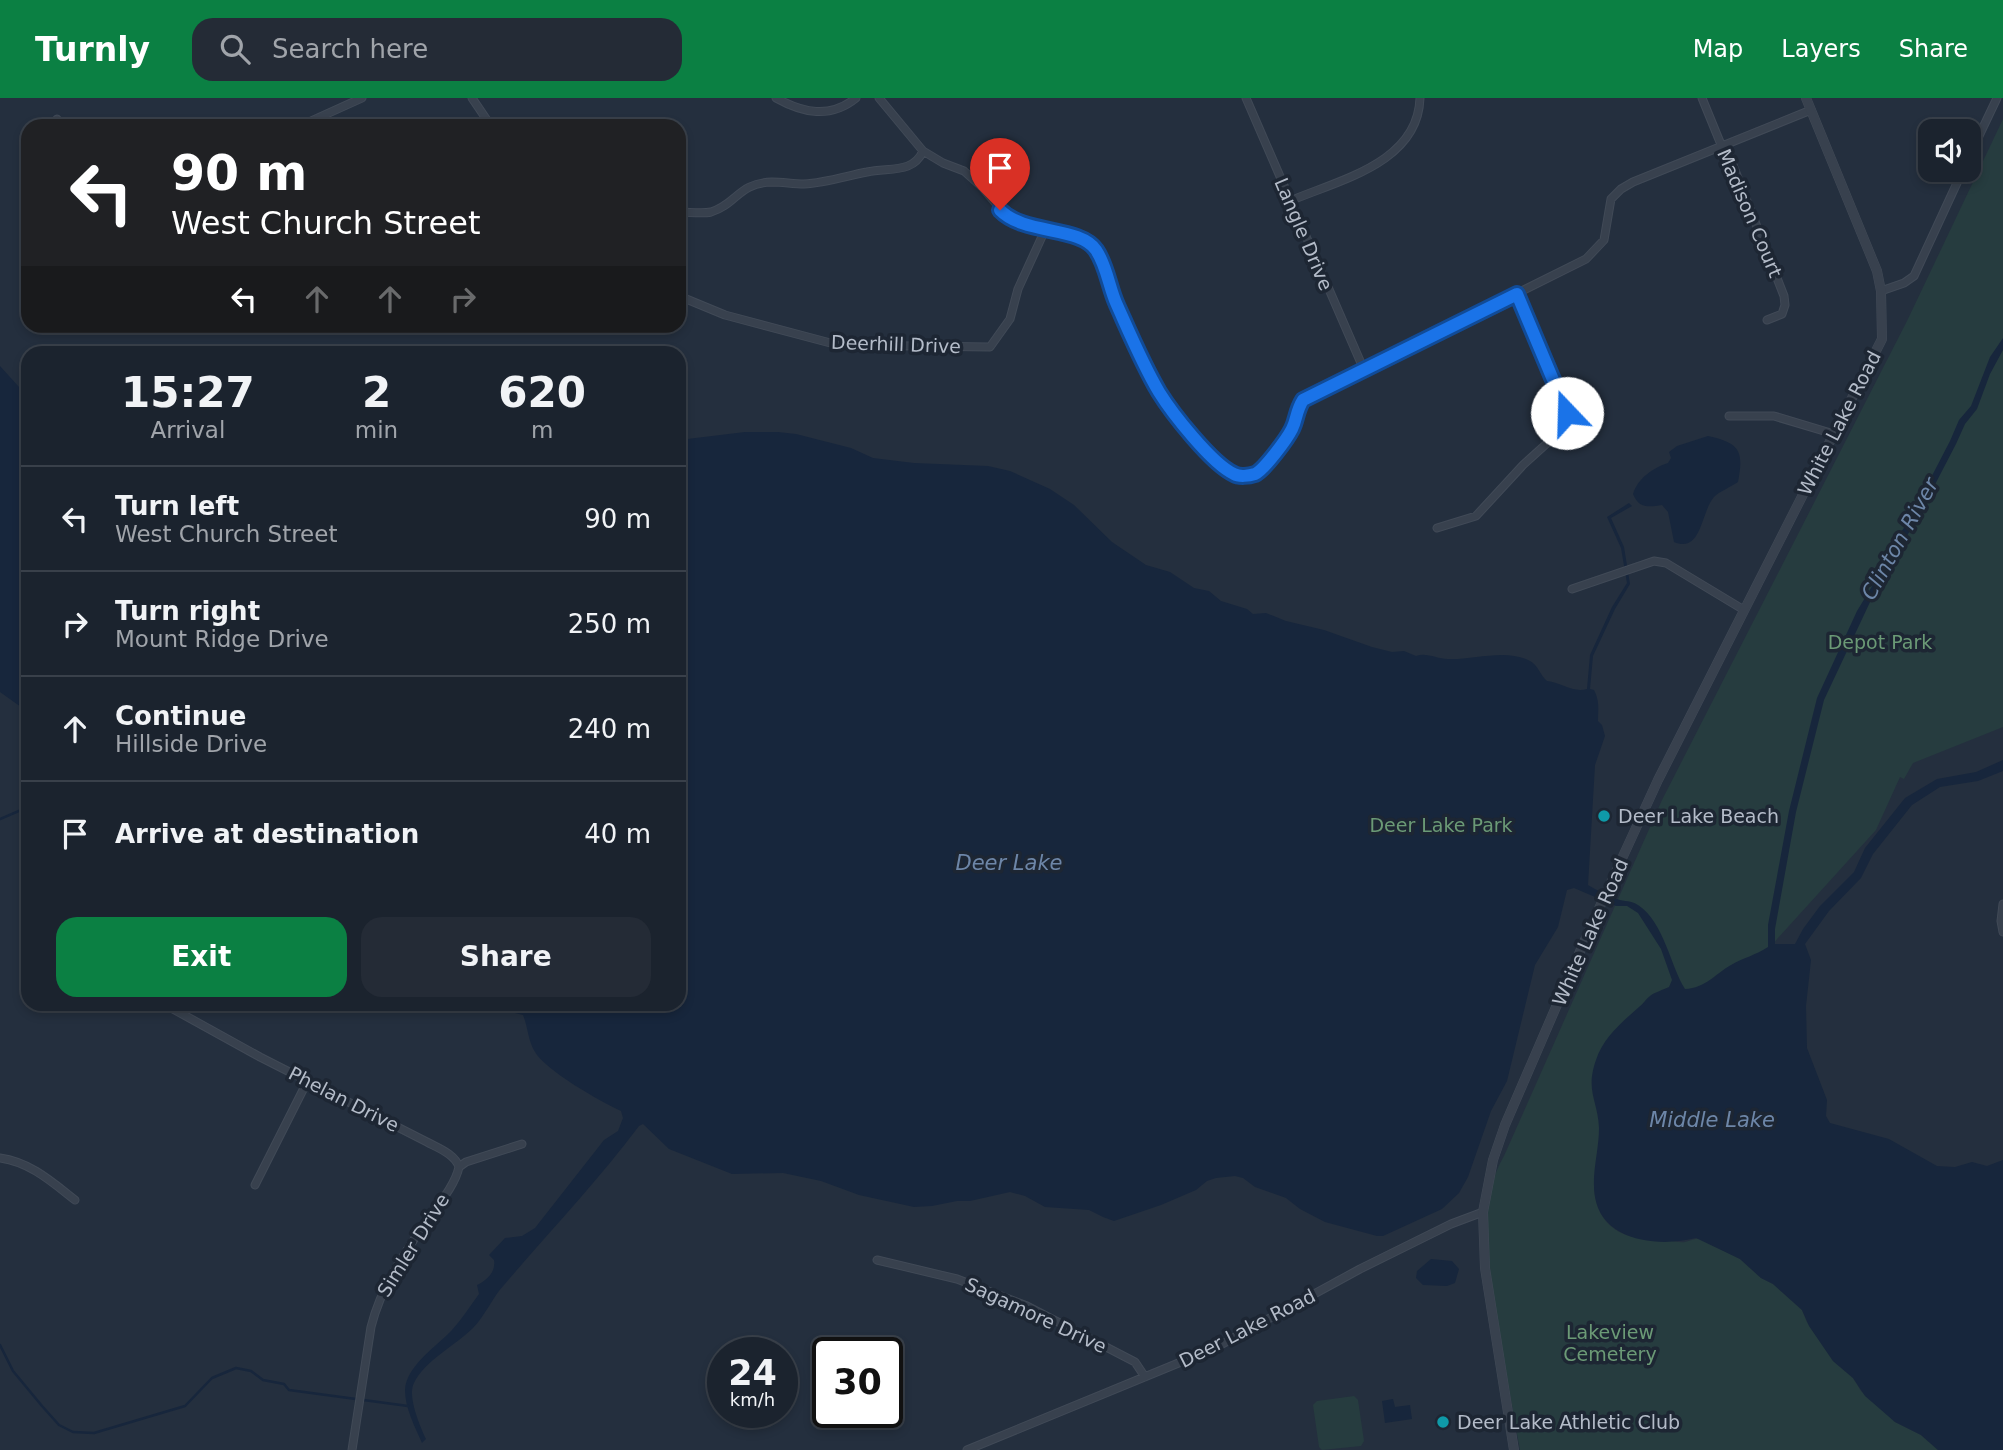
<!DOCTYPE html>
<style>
body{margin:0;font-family:"DejaVu Sans",sans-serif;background:#242b36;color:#f1f3f6;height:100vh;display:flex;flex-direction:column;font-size:26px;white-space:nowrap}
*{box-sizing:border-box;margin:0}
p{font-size:23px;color:#a0a4aa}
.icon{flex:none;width:38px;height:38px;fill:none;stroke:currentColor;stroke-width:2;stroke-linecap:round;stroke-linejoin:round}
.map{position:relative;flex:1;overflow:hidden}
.drawer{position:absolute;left:21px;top:248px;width:665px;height:665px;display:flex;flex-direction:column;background:#1b232e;border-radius:21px;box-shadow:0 4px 10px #0003,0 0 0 2px #39404a}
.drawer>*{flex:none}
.top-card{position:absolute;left:21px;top:21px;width:665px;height:214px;border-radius:21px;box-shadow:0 4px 10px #0003,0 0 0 2px #39404a;background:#202124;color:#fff;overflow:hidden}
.fabs{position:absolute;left:1918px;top:21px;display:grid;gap:14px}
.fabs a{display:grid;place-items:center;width:63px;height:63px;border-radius:14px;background:#1b232e;box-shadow:0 4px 10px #0003,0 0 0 2px #39404a;font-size:35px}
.speed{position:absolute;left:707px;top:1239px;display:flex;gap:14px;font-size:35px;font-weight:700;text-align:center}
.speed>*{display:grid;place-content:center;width:91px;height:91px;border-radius:50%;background:#1b232e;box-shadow:0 4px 10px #0003,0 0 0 2px #39404a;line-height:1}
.speed small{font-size:18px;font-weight:400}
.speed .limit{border:4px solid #111;border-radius:10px;background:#fff;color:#111}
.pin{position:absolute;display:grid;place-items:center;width:60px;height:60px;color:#fff;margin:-72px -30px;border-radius:50% 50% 50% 0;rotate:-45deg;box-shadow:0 0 7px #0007}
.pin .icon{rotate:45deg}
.me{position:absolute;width:77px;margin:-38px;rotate:339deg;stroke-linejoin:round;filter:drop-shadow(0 0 5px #0008)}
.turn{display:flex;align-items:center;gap:24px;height:147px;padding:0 35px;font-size:32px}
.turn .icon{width:91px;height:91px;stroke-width:2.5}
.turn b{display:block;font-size:49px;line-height:60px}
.lanes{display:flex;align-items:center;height:66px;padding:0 35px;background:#0003;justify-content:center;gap:35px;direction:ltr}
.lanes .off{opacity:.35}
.eta{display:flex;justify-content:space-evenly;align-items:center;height:119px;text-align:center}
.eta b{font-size:42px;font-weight:700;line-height:49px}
.button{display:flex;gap:14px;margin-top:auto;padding:14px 35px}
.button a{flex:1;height:80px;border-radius:21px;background:#0b8043;color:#fff;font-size:28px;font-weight:700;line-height:80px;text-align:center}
.button a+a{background:#242b36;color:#f1f3f6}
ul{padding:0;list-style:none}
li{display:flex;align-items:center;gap:21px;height:105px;padding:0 35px;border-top:2px solid #39404a}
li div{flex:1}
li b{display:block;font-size:26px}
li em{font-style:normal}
header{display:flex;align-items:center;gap:42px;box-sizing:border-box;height:98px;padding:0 35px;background:#0b8043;color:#fff}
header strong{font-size:33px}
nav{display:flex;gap:38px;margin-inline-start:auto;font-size:24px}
.search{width:490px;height:63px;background:#242b36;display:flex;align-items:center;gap:18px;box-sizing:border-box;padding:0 24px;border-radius:21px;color:#a0a4aa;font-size:26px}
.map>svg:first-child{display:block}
.green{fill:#263c3f}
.water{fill:#17263c}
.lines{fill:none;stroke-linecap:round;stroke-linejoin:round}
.stream{stroke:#17263c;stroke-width:2.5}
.minor-casing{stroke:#414a57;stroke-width:9}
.tertiary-casing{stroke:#414a57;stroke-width:10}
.minor{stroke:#38414e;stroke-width:7}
.tertiary{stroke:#38414e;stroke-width:9}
.route-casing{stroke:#114b97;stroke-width:18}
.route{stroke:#1a73e8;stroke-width:12}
.culture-dot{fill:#0f9aa8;stroke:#1d2633;stroke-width:2.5}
.labels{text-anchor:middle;stroke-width:7;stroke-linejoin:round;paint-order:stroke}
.street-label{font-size:19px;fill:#b4bcc9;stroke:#1d2633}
.park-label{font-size:19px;fill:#6b9a76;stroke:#1d2633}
.poi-label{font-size:19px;fill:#b4bcc9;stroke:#1d2633;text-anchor:start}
.water-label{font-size:21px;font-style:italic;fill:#6d86a8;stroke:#1d2633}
</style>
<header>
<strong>Turnly</strong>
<div class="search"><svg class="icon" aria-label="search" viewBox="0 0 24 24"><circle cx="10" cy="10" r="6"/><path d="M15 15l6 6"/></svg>Search here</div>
<nav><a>Map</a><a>Layers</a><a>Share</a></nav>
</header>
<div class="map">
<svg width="2003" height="1352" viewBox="0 0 2003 1352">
<rect width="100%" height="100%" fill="#242f3e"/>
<path class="green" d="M2003 21V629L1913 665 1904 681 1900 679 1876 732 1777 841 1594 1088C1596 1131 1625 1142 1662 1142 1670 1142 1677 1145 1685 1144 1691 1143 1694 1140 1700 1141L1740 1161 1761 1180 1773 1186 1802 1212 1807 1224 1833 1263 1853 1280 1861 1293 1895 1324 1921 1337 1938 1352H1520C1513 1313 1506 1275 1500 1236 1492 1183 1474 1107 1504 1058L1662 702 1907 223Z
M1354 1298 1358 1302 1364 1343 1361 1348 1322 1352 1319 1349 1313 1307 1317 1303Z"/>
<path class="water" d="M2003 240V252L1990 276 1977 311 1965 326 1956 346 1914 427 1896 454 1885 480 1871 502 1824 602 1796 714 1775 831V846H1795L1803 831 1820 808 1854 774 1865 750 1905 700 1937 681 1976 674 2003 662V673L1978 683 1940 689 1912 707 1873 756 1861 780 1829 813 1805 846 1811 862 1806 908 1807 950 1827 1002 1826 1018 1830 1025 1889 1041 1937 1068 1955 1069 1972 1064 1987 1068 2003 1062V1352H1938L1921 1337 1895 1324 1865 1298 1853 1280 1833 1263 1809 1228 1802 1212 1773 1186 1761 1180 1740 1161 1696 1140C1661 1149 1603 1145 1595 1099 1591 1077 1599 1053 1599 1030 1598 1003 1585 993 1596 962 1603 940 1622 924 1639 909 1643 906 1646 901 1650 898 1655 894 1663 892 1669 889L1672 882 1661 851 1638 815 1627 808H1616L1574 790 1567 792 1558 829 1535 867 1507 983 1491 1013 1468 1079 1459 1095 1442 1111 1383 1138H1377L1325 1124 1300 1111 1286 1100 1255 1089 1243 1080 1235 1078 1216 1080 1207 1083 1196 1092 1161 1107 1114 1123 1103 1119 1089 1112 1045 1109 1025 1098 1010 1094 970 1103H957L932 1108 914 1109 859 1097 821 1083 783 1075 732 1076 669 1051 643 1026 639 1028C597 1084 549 1134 504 1187 492 1200 485 1218 473 1230 455 1248 425 1262 414 1285 407 1298 420 1328 426 1341L422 1345C415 1329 405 1310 405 1292 406 1268 437 1248 452 1232 462 1221 470 1208 479 1196L477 1187C487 1182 496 1174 494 1162L489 1157 505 1140 522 1138 535 1130 604 1042 618 1033 623 1020 621 1013C601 1004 545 972 535 954 528 943 528 929 523 917L503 912 493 907 679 906V342L745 334H778L796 336 851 350 873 360 914 365 988 368 1010 373 1050 391 1074 407 1112 444 1146 467 1170 474 1194 490 1209 493 1221 503 1247 511 1253 516 1266 515 1286 523 1324 532 1372 549 1392 554 1404 553 1416 558C1426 554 1437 561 1448 561 1474 562 1506 550 1530 563 1538 567 1540 577 1547 583 1562 585 1573 595 1587 591L1590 557 1612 509 1627 485 1621 450 1607 419 1629 405 1632 408 1611 420 1624 449 1630 486 1615 511 1593 558 1590 591 1594 592C1600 604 1598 611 1598 623L1602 627 1605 638 1595 667 1588 787C1597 792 1607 798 1617 801 1625 804 1631 802 1638 807 1664 824 1670 867 1685 891 1706 890 1715 876 1731 867 1743 860 1756 857 1768 849V827L1789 713 1817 600 1857 513 1882 472 1890 450 1908 424 1950 343 1959 322 1971 308 1990 259Z
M0 268 28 299V614L0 594Z
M1708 338C1740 345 1744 353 1738 384 1731 389 1720 393 1714 399 1701 413 1702 456 1674 444L1668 414 1662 407C1649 409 1639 411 1633 396 1638 380 1653 370 1668 365L1671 360 1669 354 1677 348Z
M1431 1161 1452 1163 1459 1171 1455 1185 1447 1188 1423 1187 1416 1180 1417 1173Z
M1393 1301 1395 1309 1410 1307 1412 1321 1385 1325 1382 1303Z"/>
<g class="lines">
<path class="stream" d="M0 721 28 709
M0 1247 13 1273 42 1308 59 1327 73 1334 94 1335 185 1308 212 1280 236 1270 251 1273 263 1282 284 1286 289 1292 408 1308"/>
<defs>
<path id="minor" d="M472 0 491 28
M776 0C803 15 830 21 856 0
M879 0 923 53 943 65 964 73 983 90 1004 115 1025 126 1059 134 1090 145 1098 154 1115 204 1157 290 1181 323 1224 370 1237 378 1254 377 1261 372 1291 333 1295 314 1303 302 1586 161 1604 142 1611 101 1621 91 1633 84 1811 12
M1246 0 1364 272
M1702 0 1722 49 1729 57 1784 198 1785 207 1782 216 1767 222
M57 21 59 28
M300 28 362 0
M1969 59 1997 0
M1290 103C1339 82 1418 65 1420 0
M679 114C689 114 702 116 711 114 737 106 738 85 772 84 783 84 793 86 804 86 826 85 846 78 867 74 889 69 913 76 923 53
M1881 193 1904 185 1914 178 1963 72
M679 198 725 217 838 247 990 249 1010 221 1018 191 1045 132
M1729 318H1774L1834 336
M1437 430 1476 418 1523 367 1554 339 1568 321 1563 301 1517 196
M1572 491 1654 463 1666 465 1744 512
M2003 806 2001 823 2003 834
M164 906 260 959 427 1044C438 1050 455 1056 459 1069
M0 1060C30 1064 52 1084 75 1102
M459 1069 466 1064 522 1046
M255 1087 308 982
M877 1162 957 1181 1027 1208 1135 1264 1145 1279
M352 1352 371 1229C381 1189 403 1157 426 1124 437 1108 455 1088 459 1069
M967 1352 1215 1250 1360 1171 1451 1126 1483 1114"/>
<path id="tertiary" d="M1514 1352 1485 1170 1483 1114 1493 1062 1505 1027 1591 828 1658 682 1882 241 1881 193 1877 173 1806 0"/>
</defs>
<use href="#minor" class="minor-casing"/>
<use href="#tertiary" class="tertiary-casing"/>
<use href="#minor" class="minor"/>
<use href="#tertiary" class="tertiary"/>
</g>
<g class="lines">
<defs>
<path id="route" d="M1000 112C1024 137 1080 128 1096 152 1107 168 1109 190 1117 207 1130 236 1143 267 1159 294 1172 315 1212 366 1234 376 1239 379 1249 378 1255 376 1264 372 1287 341 1292 331 1297 321 1296 313 1303 302L1517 196 1567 315"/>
</defs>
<use href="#route" class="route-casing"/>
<use href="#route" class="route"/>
</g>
<g class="culture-dot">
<circle cx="1604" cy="718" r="7"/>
<circle cx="1443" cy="1324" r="7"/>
</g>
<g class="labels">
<g class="street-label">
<text transform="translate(1750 115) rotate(67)" y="7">Madison Court</text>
<text transform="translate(1304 136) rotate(67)" y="7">Langle Drive</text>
<text transform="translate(896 246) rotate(2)" y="7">Deerhill Drive</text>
<text transform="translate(1839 325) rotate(-63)" y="7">White Lake Road</text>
<text transform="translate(1590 834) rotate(-66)" y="7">White Lake Road</text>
<text transform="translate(344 1001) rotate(27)" y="7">Phelan Drive</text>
<text transform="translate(413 1147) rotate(-58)" y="7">Simler Drive</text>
<text transform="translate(1036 1217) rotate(25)" y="7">Sagamore Drive</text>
<text transform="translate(1247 1230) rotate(-27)" y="7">Deer Lake Road</text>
</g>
<g class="park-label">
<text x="1880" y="551">Depot Park</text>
<text x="1441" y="734">Deer Lake Park</text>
<text x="1610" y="1241">Lakeview<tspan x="1610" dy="22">Cemetery</tspan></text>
</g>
<g class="poi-label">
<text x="1618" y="725">Deer Lake Beach</text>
<text x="1457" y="1331">Deer Lake Athletic Club</text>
</g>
<g class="water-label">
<text transform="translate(1900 441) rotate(-61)" y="7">Clinton River</text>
<text x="1009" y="772">Deer Lake</text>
<text x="1712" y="1029">Middle Lake</text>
</g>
</g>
</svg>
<div class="fabs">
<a><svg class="icon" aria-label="sound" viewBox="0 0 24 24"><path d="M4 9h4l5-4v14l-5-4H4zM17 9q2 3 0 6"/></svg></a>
</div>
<div class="speed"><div>24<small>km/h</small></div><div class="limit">30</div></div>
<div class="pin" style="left:1000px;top:112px;background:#d93025"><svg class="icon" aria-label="arrive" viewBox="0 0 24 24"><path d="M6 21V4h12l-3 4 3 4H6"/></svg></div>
<svg class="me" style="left:1567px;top:315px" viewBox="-20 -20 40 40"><circle r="19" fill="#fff"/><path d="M0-13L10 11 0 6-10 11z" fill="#1a73e8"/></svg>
<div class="top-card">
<div class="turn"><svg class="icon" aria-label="left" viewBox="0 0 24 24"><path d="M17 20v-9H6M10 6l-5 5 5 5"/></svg><div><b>90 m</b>West Church Street</div></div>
<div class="lanes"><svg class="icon" aria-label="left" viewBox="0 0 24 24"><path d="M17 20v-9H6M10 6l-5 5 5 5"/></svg><svg class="icon off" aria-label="ahead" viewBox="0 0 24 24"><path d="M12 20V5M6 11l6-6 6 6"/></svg><svg class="icon off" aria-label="ahead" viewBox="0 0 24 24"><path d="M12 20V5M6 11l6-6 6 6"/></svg><svg class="icon off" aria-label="right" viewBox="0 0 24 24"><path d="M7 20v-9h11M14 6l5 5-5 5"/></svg></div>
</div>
<section class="drawer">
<div class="eta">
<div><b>15:27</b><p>Arrival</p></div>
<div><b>2</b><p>min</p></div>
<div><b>620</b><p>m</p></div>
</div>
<ul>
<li><svg class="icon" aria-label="left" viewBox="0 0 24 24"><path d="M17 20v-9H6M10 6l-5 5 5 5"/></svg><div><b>Turn left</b><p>West Church Street</p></div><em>90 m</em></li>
<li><svg class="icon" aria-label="right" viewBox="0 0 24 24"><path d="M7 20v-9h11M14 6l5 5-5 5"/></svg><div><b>Turn right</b><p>Mount Ridge Drive</p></div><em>250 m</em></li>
<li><svg class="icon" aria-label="ahead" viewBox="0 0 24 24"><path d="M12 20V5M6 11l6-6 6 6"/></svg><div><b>Continue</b><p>Hillside Drive</p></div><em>240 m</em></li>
<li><svg class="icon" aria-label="arrive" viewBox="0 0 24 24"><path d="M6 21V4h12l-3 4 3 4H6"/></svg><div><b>Arrive at destination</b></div><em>40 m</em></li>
</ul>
<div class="button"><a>Exit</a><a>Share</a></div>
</section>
</div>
